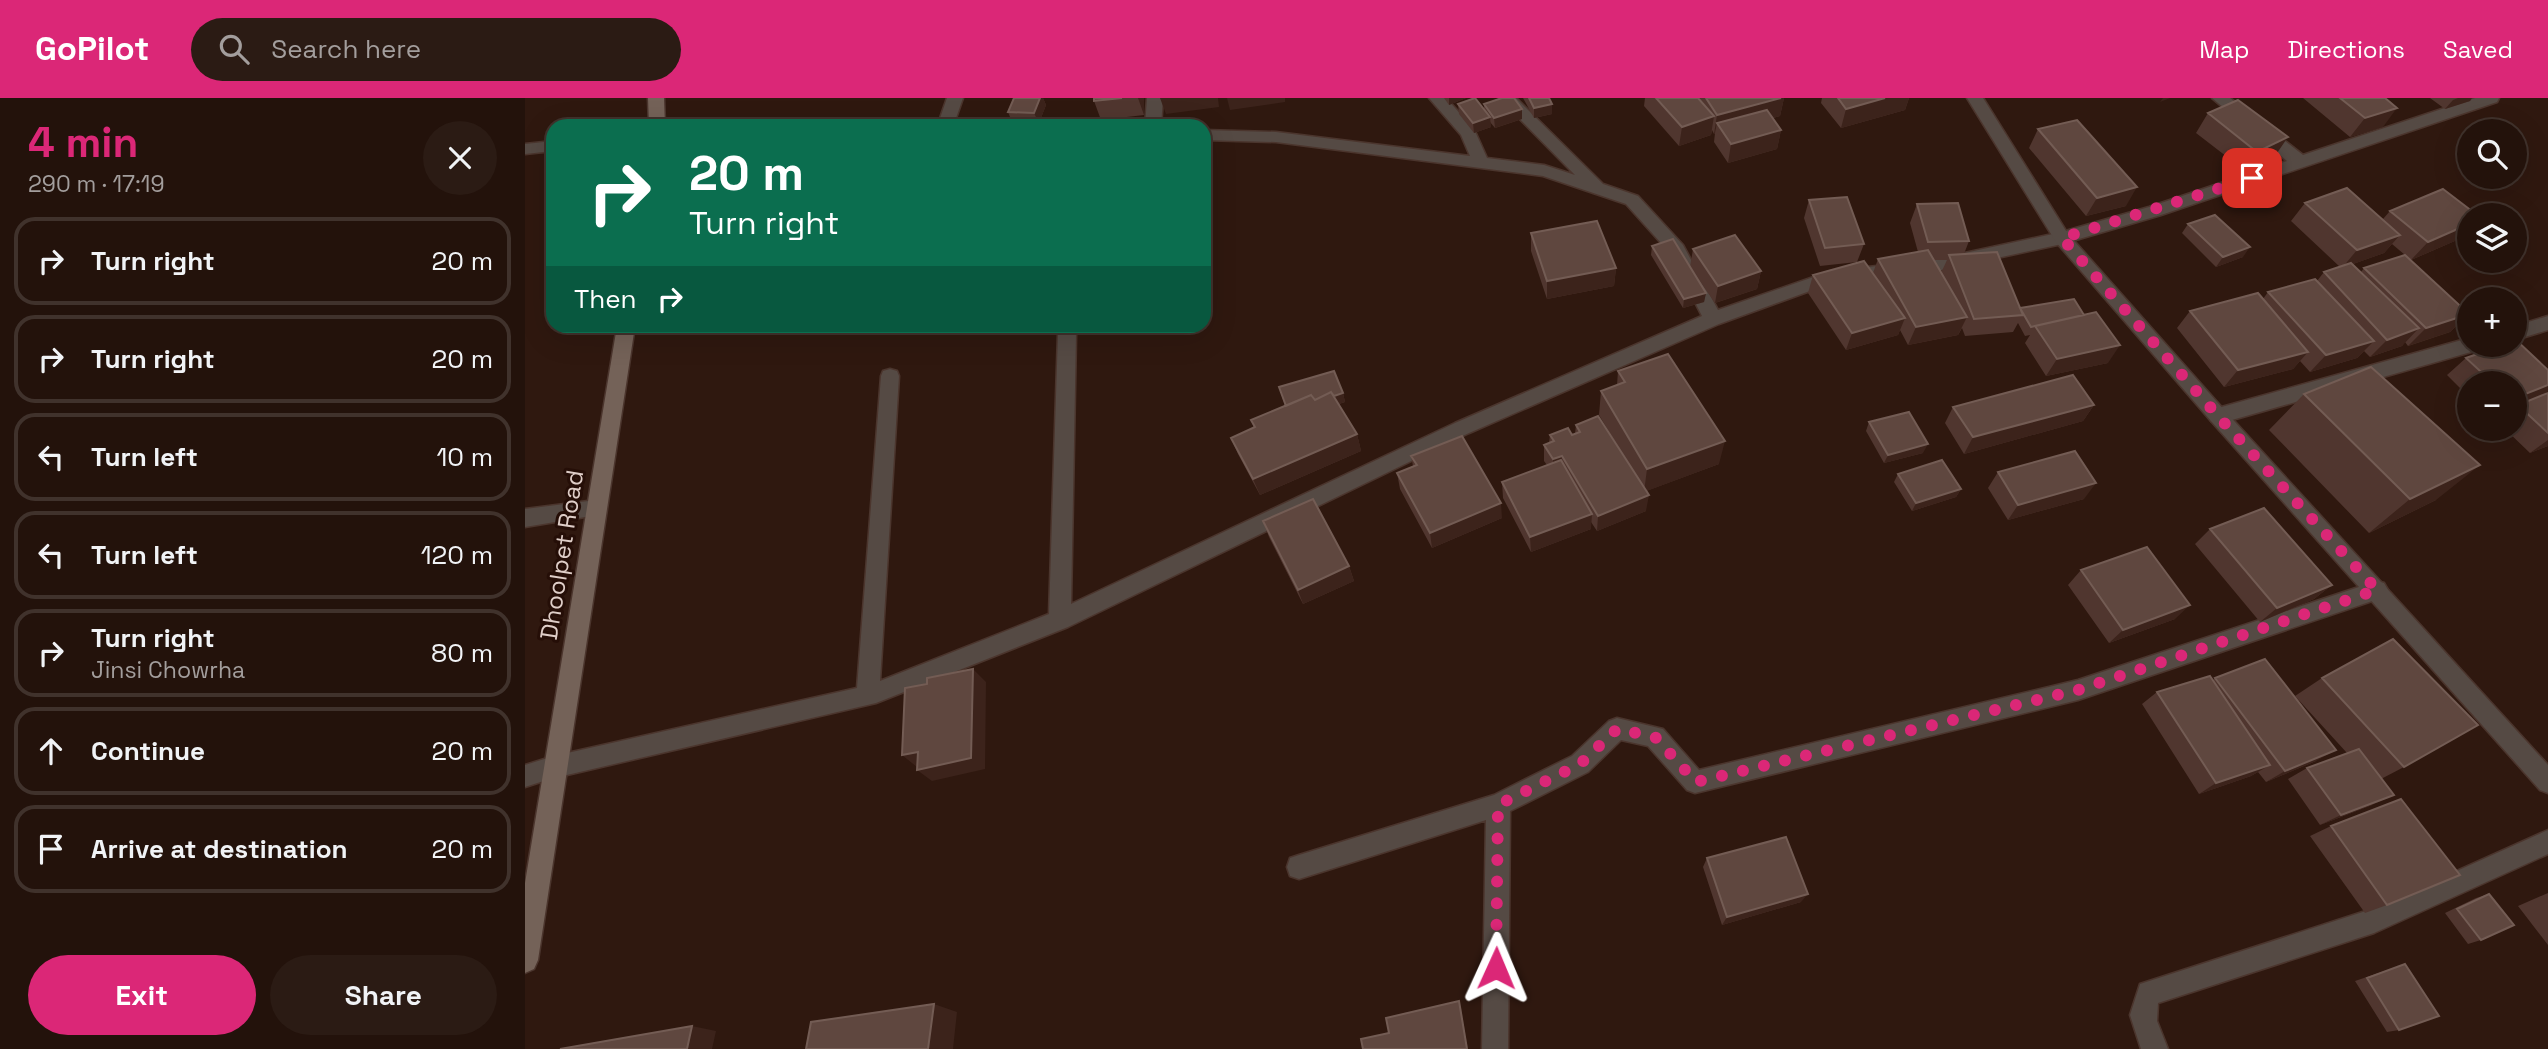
<!DOCTYPE html>
<meta charset="utf-8">
<style>
body{margin:0;font-family:"Space Grotesk",sans-serif;background:#2b1b14;color:#f1f3f6;height:100vh;display:flex;flex-direction:column;font-size:26px;white-space:nowrap}
*{box-sizing:border-box;margin:0}
p{font-size:23px;color:#a39e9d}
.icon{flex:none;width:38px;height:38px;fill:none;stroke:currentColor;stroke-width:2;stroke-linecap:round;stroke-linejoin:round}
.map{position:relative;flex:1;overflow:hidden}
.sheet{display:flex;flex-direction:column;background:#23120b;width:525px}
.sheet>*{flex:none}
.guide{position:absolute;left:21px;top:21px;width:665px;height:214px;border-radius:21px;box-shadow:0 7px 28px #0002,0 0 0 2px #40322c;background:#0b6e4f;color:#fff;overflow:hidden}
.controls{position:absolute;left:1932px;top:21px;display:grid;gap:14px}
.controls a{display:grid;place-items:center;width:70px;height:70px;border-radius:50%;background:#23120b;box-shadow:0 7px 28px #0002,0 0 0 2px #40322c;font-size:35px}
.pin{position:absolute;display:grid;place-items:center;width:60px;height:60px;color:#fff;margin:-30px;border-radius:14px;box-shadow:0 4px 10px #0006}
.me{position:absolute;width:77px;margin:-38px;rotate:1deg;stroke-linejoin:round;filter:drop-shadow(0 0 5px #0008)}
.turn{display:flex;align-items:center;gap:24px;height:147px;padding:0 28px;font-size:32px}
.turn .icon{width:91px;height:91px;stroke-width:2.5}
.turn b{display:block;font-size:49px;line-height:60px}
.then{display:flex;align-items:center;height:66px;padding:0 28px;background:#0003;gap:14px;font-size:26px}
.round{display:grid;place-items:center;flex:none;width:74px;height:74px;border-radius:37px;background:#2b1b14}
.summary{display:flex;align-items:center;justify-content:space-between;height:119px;padding:0 28px}
h1{font-size:42px;font-weight:700;line-height:52px;color:#db2777}
.primary-button{display:flex;gap:14px;margin-top:auto;padding:14px 28px}
.primary-button a{flex:1;height:80px;border-radius:42px;background:#db2777;color:#fff;font-size:28px;font-weight:700;line-height:80px;text-align:center}
.primary-button a+a{background:#2b1b14;color:#f1f3f6}
ul{padding:0;list-style:none}
li{display:flex;align-items:center;gap:21px;height:88px;margin:0 14px 10px;padding:0 14px;border:4px solid #40322c;border-radius:21px}
li div{flex:1}
li b{display:block;font-size:26px}
li em{font-style:normal}
header{display:flex;align-items:center;gap:42px;box-sizing:border-box;height:98px;padding:0 35px;background:#db2777;color:#fff}
header strong{font-size:33px}
nav{display:flex;gap:38px;margin-inline-start:auto;font-size:24px}
.search{width:490px;height:63px;background:#2b1b14;display:flex;align-items:center;gap:18px;box-sizing:border-box;padding:0 24px;border-radius:38px;color:#a39e9d;font-size:26px}
main{display:flex;flex:1;min-height:0}
.map>svg:first-child{display:block}
.lines{fill:none;stroke-linecap:round;stroke-linejoin:round}
.minor-casing{stroke:#4b352d;stroke-width:3}
.tertiary-casing{stroke:#4b352d;stroke-width:3}
.secondary-casing{stroke:#4b352d;stroke-width:3}
.minor{fill:#554a44;fill-rule:evenodd}
.tertiary{fill:#554a44;fill-rule:evenodd}
.secondary{fill:#746258;fill-rule:evenodd}
.wall{fill:#50362f;fill-rule:evenodd}
.shaded-wall{fill:#3c231b}
.building{fill:#5f473f;stroke:#735c54;stroke-width:2}
.route{stroke:#db2777;stroke-width:12;stroke-dasharray:0 21.6}
.labels{text-anchor:middle;stroke-width:6;stroke-linejoin:round;paint-order:stroke}
.street-label{font-size:24px;fill:#dfcec8;stroke:#250e07}
</style>
<header>
<strong>GoPilot</strong>
<div class="search"><svg class="icon" aria-label="search" viewBox="0 0 24 24"><circle cx="10" cy="10" r="6"/><path d="M15 15l6 6"/></svg>Search here</div>
<nav><a>Map</a><a>Directions</a><a>Saved</a></nav>
</header>
<main>
<section class="sheet">
<div class="summary"><div><h1>4 min</h1><p>290 m · 17:19</p></div><a class="round"><svg class="icon" aria-label="close" viewBox="0 0 24 24"><path d="M6 6l12 12M18 6L6 18"/></svg></a></div>
<ul>
<li><svg class="icon" aria-label="right" viewBox="0 0 24 24"><path d="M7 20v-9h11M14 6l5 5-5 5"/></svg><div><b>Turn right</b></div><em>20 m</em></li>
<li><svg class="icon" aria-label="right" viewBox="0 0 24 24"><path d="M7 20v-9h11M14 6l5 5-5 5"/></svg><div><b>Turn right</b></div><em>20 m</em></li>
<li><svg class="icon" aria-label="left" viewBox="0 0 24 24"><path d="M17 20v-9H6M10 6l-5 5 5 5"/></svg><div><b>Turn left</b></div><em>10 m</em></li>
<li><svg class="icon" aria-label="left" viewBox="0 0 24 24"><path d="M17 20v-9H6M10 6l-5 5 5 5"/></svg><div><b>Turn left</b></div><em>120 m</em></li>
<li><svg class="icon" aria-label="right" viewBox="0 0 24 24"><path d="M7 20v-9h11M14 6l5 5-5 5"/></svg><div><b>Turn right</b><p>Jinsi Chowrha</p></div><em>80 m</em></li>
<li><svg class="icon" aria-label="ahead" viewBox="0 0 24 24"><path d="M12 20V5M6 11l6-6 6 6"/></svg><div><b>Continue</b></div><em>20 m</em></li>
<li><svg class="icon" aria-label="arrive" viewBox="0 0 24 24"><path d="M6 21V4h12l-3 4 3 4H6"/></svg><div><b>Arrive at destination</b></div><em>20 m</em></li>
</ul>
<div class="primary-button"><a>Exit</a><a>Share</a></div>
</section>
<div class="map">
<svg width="2023" height="951" viewBox="0 0 2023 951">
<rect width="100%" height="100%" fill="#2f180f"/>
<g class="lines">
<defs>
<path id="minor" d="M422 0H438L430 23H454L462 28H368L376 23H414Z
M622 0H638L636 28H620Z
M904 0H921L949 31 962 60 1019 67 1050 77 974 0H991L1078 86 1113 98 1158 147 1193 212 1306 173 1407 162 1537 134 1624 109 1762 63 1687 0H1705L1778 57 1950 0H1974L1972 4 1636 117 1537 146 1407 174 1307 185 1194 226 944 335 543 529 351 605 29 680 21 677 17 669 21 661 29 658 332 590 356 278 358 273 365 271 372 273 374 278 355 583 524 516 533 236 536 231H548L551 236 546 506 930 325 1177 218 1145 155 1101 106 1018 78 751 44 679 42V32L751 34 945 58 936 37Z
M28 43V53L0 56V46Z
M2023 218V232L1990 242V228Z
M1944 240V247H1955L1953 252 1693 326 1686 323 1683 318 1686 313 1693 310Z
M71 402 78 404 81 410 78 416 0 429V411Z
M1852 483 1859 485 1863 492 1859 499 1553 602 1170 695 1162 692 1123 648 1096 642 1063 674 985 713 983 951H957L961 722 774 781 765 778 762 769 765 760 774 757 969 697 1047 658 1084 623 1092 620 1138 631 1174 672 1553 582Z
M2023 732V756L1849 835 1633 905 1632 923 1643 951H1616L1605 917 1615 886 1847 811Z"/>
<path id="tertiary" d="M1442 0H1458L1543 136 1700 313 2023 667V695L2015 692 1686 323 1531 144Z
M29 658 37 661 41 669 37 677 0 689V667Z"/>
<path id="secondary" d="M123 0H139L140 28H124Z
M92 228H110L13 862 9 871 0 875V785Z"/>
</defs>
<use href="#minor" class="minor-casing"/>
<use href="#tertiary" class="tertiary-casing"/>
<use href="#secondary" class="secondary-casing"/>
<use href="#minor" class="minor"/>
<use href="#tertiary" class="tertiary"/>
<use href="#secondary" class="secondary"/>
</g>
<path class="wall" d="M489 0H518L521 7 514 25 487 24 483 14Z
M569 0H619V17L576 22 569 3Z
M919 0H941L924 7Z
M998 0H1024L1027 16 1009 20Z
M1120 0H1259L1255 18 1248 20 1256 32 1252 51 1203 65 1189 44 1190 35 1189 36 1187 32 1186 37 1154 48 1119 8Z
M1297 0H1384L1380 12 1316 30 1296 5Z
M1778 0H1860L1858 29 1825 39Z
M1905 0H1947L1945 3 1920 11Z
M933 6 959 11V6L997 11V21L970 30 965 24 966 29 949 35 934 16Z
M1683 15 1750 58 1719 72 1671 35Z
M1513 31 1601 108 1561 118 1504 50Z
M1284 102 1339 146 1332 164 1295 168 1279 120Z
M1780 105 1858 121 1865 113 1939 139 1886 162 1944 216 1925 234 1883 248 1880 244 1877 248 1845 259 1839 253 1832 260 1785 274 1775 263 1768 271 1699 289 1652 230 1665 213 1738 201 1743 194 1792 183 1799 174 1815 169 1766 123ZM1867 146 1880 157 1839 170 1836 174 1828 166 1859 155Z
M1392 106 1444 143 1439 156 1495 210 1583 265 1521 278 1500 245 1505 237 1500 238 1493 225 1488 234 1440 238 1437 230 1433 237 1383 247 1375 232 1373 237 1321 252 1283 195 1288 177 1348 175 1353 161 1393 154 1385 125ZM1408 162H1422L1416 175Z
M1663 126 1718 159 1691 169 1657 135Z
M1006 135 1091 170 1089 188 1022 201 1006 153Z
M1127 148 1165 169 1168 151 1236 173 1232 191 1190 205 1169 175 1181 195 1179 204 1158 210 1126 157Z
M1941 260 2023 272V293L2018 297 2023 295V348L2005 355 1980 331H1990V285H1944V299L1922 277Z
M1093 273 1194 366 1121 393V413L1072 433 1066 424V431L1006 454 978 400 977 384 1022 367 1019 363V347L1024 345 1025 337H1047L1050 336 1051 327 1093 349 1074 317 1076 293 1092 287Z
M754 289 818 295 820 304 814 306 832 336 836 353 735 397 713 356 706 340 729 330 726 322 760 308Z
M1779 296 1911 402 1844 435 1744 332Z
M1569 307 1558 323 1439 356 1420 325 1428 309Z
M1344 324 1398 355 1359 365 1341 333Z
M886 358 977 420 907 450 875 391 872 375 888 368Z
M1473 374 1559 401 1483 422 1463 390Z
M1373 376 1436 391 1431 399 1387 413 1369 384Z
M738 423 824 468 829 483 778 506 744 439Z
M1685 431 1807 487 1789 501 1735 524 1670 446Z
M1556 472 1650 521 1584 545 1543 487Z
M1690 580 1791 663 1741 684 1733 674 1726 678 1674 696 1617 606 1632 594 1688 582Z
M1797 580 1879 669 1856 681 1847 707 1795 727 1763 681 1782 670 1822 655 1770 598Z
M1806 728 1862 807 1840 815 1785 738Z
M1182 760 1276 804 1197 827 1178 769Z
M2023 795V847L1993 808Z
M1964 796 1956 842 1943 846 1920 815 1951 800Z
M1880 866 1874 932 1862 934 1830 883Z"/>
<path class="shaded-wall" d="M515 0H518L521 7 514 25 509 15Z
M613 0H619V17Z
M635 0H693L694 9 641 16Z
M702 0H760V4L705 12Z
M924 0H941L924 7Z
M1256 0H1259L1255 18 1198 33 1192 25 1190 35 1189 36 1192 17Z
M1360 0H1384L1380 12 1316 30 1321 11Z
M1638 0H1645L1635 4Z
M1933 0H1947L1945 3 1920 11 1928 2Z
M1027 6V16L1009 20V10Z
M1872 10 1858 29 1825 39 1840 20Z
M997 11V21L970 30 969 20Z
M1189 18 1186 37 1154 48 1157 29Z
M965 19 966 29 949 35 948 25Z
M1256 32 1252 51 1203 65 1206 46Z
M1763 39 1750 58 1719 72 1732 54Z
M28 85V92L23 86Z
M1612 89 1601 108 1561 118 1572 100Z
M1944 126V134L1939 139 1886 162 1903 144Z
M1875 137 1859 155 1817 170 1832 152Z
M1725 149 1718 159 1691 169 1698 159Z
M1091 170 1089 188 1022 201V183Z
M1236 173 1232 191 1190 205 1193 188Z
M1181 195 1179 204 1158 210 1159 201Z
M1944 216 1925 234 1883 248 1901 230Z
M1442 219 1433 237 1383 247 1391 229Z
M1380 220 1373 237 1321 252 1327 235Z
M1894 230 1877 248 1845 259 1862 242Z
M1849 243 1832 260 1785 274 1801 257Z
M1595 247 1583 265 1521 278 1532 261Z
M1783 254 1768 271 1699 289 1713 272Z
M2023 287V293L2014 300 1993 307 1990 309V300Z
M818 295 820 304 765 321 763 313Z
M1569 307 1558 323 1439 356 1448 339Z
M832 336 836 353 735 397 728 381Z
M2023 342V348L2005 355Z
M1200 343 1194 366 1119 394 1122 371Z
M1403 346 1398 355 1359 365 1363 357Z
M1037 358 1036 374 1028 377V361Z
M1955 367 1911 402 1844 435 1885 401Z
M1571 385 1559 401 1483 422 1493 407Z
M1436 391 1431 399 1387 413 1391 405Z
M1124 397 1121 413 1072 433 1073 418Z
M976 405 977 420 907 450 905 435Z
M1067 416 1066 431 1006 454 1005 439Z
M824 468 829 483 778 506 773 492Z
M1807 487 1789 501 1735 524 1752 510Z
M1665 507 1650 521 1584 545 1598 532Z
M448 571 461 584 460 671 407 683 392 672Z
M1811 652 1791 663 1741 684 1760 673Z
M393 654 392 669 377 657Z
M1745 667 1726 678 1674 696 1691 685Z
M1869 697 1847 707 1795 727 1816 717Z
M1283 796 1276 804 1197 827 1202 819Z
M934 903 936 909 943 951H942Z
M409 906 432 914 428 951H403Z
M167 928 191 933 187 951H162Z"/>
<path class="building" d="M489 0H515L509 15 483 14Z
M569 0H597L569 3Z
M950 0 965 19 948 25 933 6Z
M977 0H989L997 11 969 20 959 6Z
M1004 0H1024L1027 6 1009 10Z
M1131 0H1173L1189 18 1157 29Z
M1181 0H1256L1192 17Z
M1313 0H1360L1321 11Z
M1815 0H1860L1872 10 1840 20Z
M1713 2 1763 39 1732 54 1683 15Z
M1242 12 1256 32 1206 46 1192 25Z
M1552 22 1612 89 1572 100 1513 31Z
M28 62V85L23 86Z
M1822 90 1875 137 1832 152 1780 105Z
M1918 91 1952 117H1944V126L1903 144 1865 113Z
M1322 99 1339 146 1300 150 1284 102Z
M1433 105 1444 143 1403 144 1392 106Z
M1690 117 1725 149 1698 159 1663 126Z
M1072 123 1091 170 1022 183 1006 135Z
M1210 137 1236 173 1193 188 1168 151Z
M1148 141 1181 195 1159 201 1127 148Z
M1403 152 1442 219 1391 229 1353 161Z
M1472 154 1498 217 1449 221 1424 157Z
M1880 157 1944 216 1901 230 1839 170Z
M1339 163 1380 220 1327 235 1288 177Z
M1826 165 1894 230 1862 242 1799 174Z
M1790 181 1849 243 1801 257 1743 194Z
M1733 195 1783 254 1713 272 1665 213Z
M1549 201 1559 217 1506 229 1495 210Z
M1571 214 1595 247 1532 261 1510 228Z
M1991 242 2023 272V287L1990 300V285H1968L1941 260 1978 247H1990Z
M1143 256 1200 343 1122 371 1076 293 1100 284 1093 273Z
M1846 269 1955 367 1885 401 1779 296Z
M809 273 818 295 809 298 806 294 790 302 786 297 761 308 754 289Z
M1548 277 1569 307 1448 339 1428 309Z
M806 294 832 336 728 381 706 340 730 329 726 322 786 297 790 302Z
M2023 295V335L1993 307Z
M1384 314 1403 346 1363 357 1344 324Z
M1073 318 1124 397 1073 418 1037 358 1028 361 1019 347 1029 343 1025 337 1043 330 1047 337 1055 334 1051 327Z
M937 338 976 405 905 435 872 375 892 367 886 358Z
M1550 353 1571 385 1493 407 1473 374Z
M1036 362 1067 416 1005 439 977 384Z
M1417 362 1436 391 1391 405 1373 376Z
M788 401 824 468 773 492 738 423Z
M1739 410 1807 487 1752 510 1685 431Z
M1622 449 1665 507 1598 532 1556 472Z
M1868 541 1953 627 1879 669 1797 580Z
M1740 561 1811 652 1760 673 1690 580Z
M448 571 446 660 392 672 393 654 377 657 380 590 402 586V580Z
M1685 578 1745 667 1691 685 1632 594Z
M1834 651 1869 697 1816 717 1782 670Z
M1876 701 1935 777 1862 807 1806 728Z
M1261 739 1283 796 1202 819 1182 760Z
M1964 796 1989 827 1956 842 1932 811Z
M1880 866 1914 918 1874 932 1842 880Z
M934 903 942 951H838L836 941 864 935 861 920Z
M409 906 403 951H281L286 924Z
M167 928 162 951H35Z"/>
<g class="lines">
<path class="route" d="M971 870 973 707 1055 666 1092 631 1130 639 1171 684 1553 592 1852 492 1693 318 1537 140 1727 80"/>
</g>
<g class="labels">
<g class="street-label">
<text transform="translate(37 457) rotate(-81)" y="8">Dhoolpet Road</text>
</g>
</g>
</svg>
<div class="controls">
<a><svg class="icon" aria-label="search" viewBox="0 0 24 24"><circle cx="10" cy="10" r="6"/><path d="M15 15l6 6"/></svg></a>
<a><svg class="icon" aria-label="layers" viewBox="0 0 24 24"><path d="M12 4l9 5-9 5-9-5zM3 14l9 5 9-5"/></svg></a>
<a>+</a>
<a>−</a>
</div>
<div class="pin" style="left:1727px;top:80px;background:#d93025"><svg class="icon" aria-label="arrive" viewBox="0 0 24 24"><path d="M6 21V4h12l-3 4 3 4H6"/></svg></div>
<svg class="me" style="left:971px;top:870px" viewBox="-20 -20 40 40"><path d="M0-17L14 15 0 8-14 15z" fill="#db2777" stroke="#fff" stroke-width="4"/></svg>
<div class="guide">
<div class="turn"><svg class="icon" aria-label="right" viewBox="0 0 24 24"><path d="M7 20v-9h11M14 6l5 5-5 5"/></svg><div><b>20 m</b>Turn right</div></div>
<div class="then">Then<svg class="icon" aria-label="right" viewBox="0 0 24 24"><path d="M7 20v-9h11M14 6l5 5-5 5"/></svg></div>
</div>
</div>
</main>
